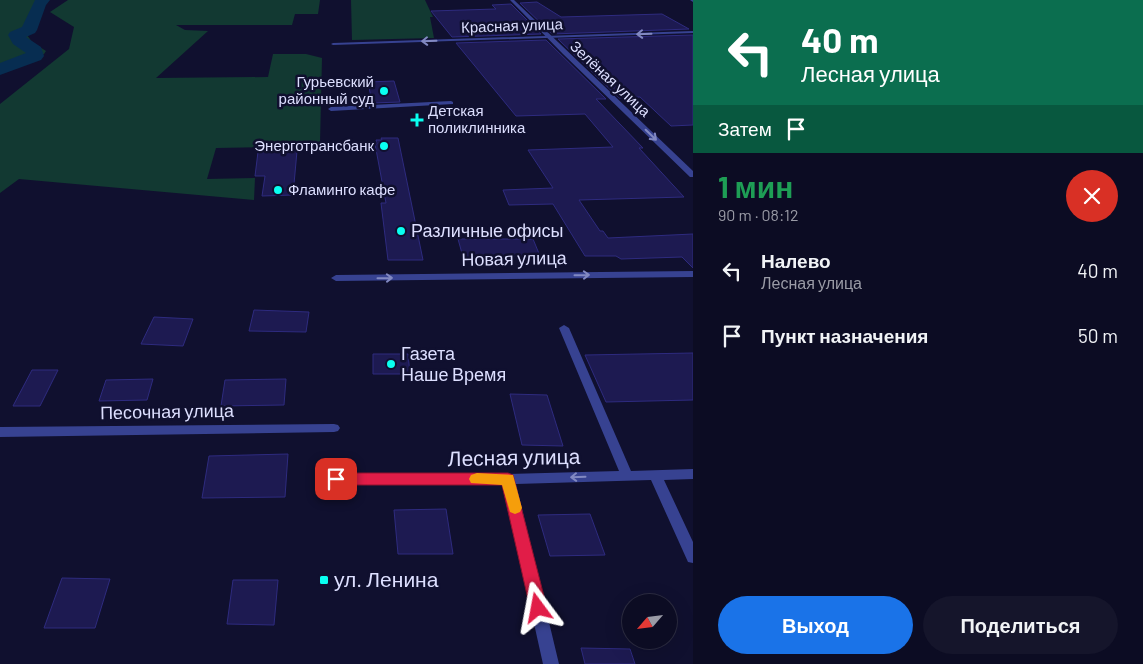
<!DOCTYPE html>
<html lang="ru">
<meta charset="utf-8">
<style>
body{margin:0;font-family:Barlow,sans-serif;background:#15152b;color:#f1f3f6;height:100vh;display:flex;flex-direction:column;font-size:19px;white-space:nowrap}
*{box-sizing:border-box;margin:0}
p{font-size:16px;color:#9a9ba6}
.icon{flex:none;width:28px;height:28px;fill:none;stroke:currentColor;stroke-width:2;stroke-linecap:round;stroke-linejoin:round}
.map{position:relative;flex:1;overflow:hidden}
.sheet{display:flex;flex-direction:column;background:#0c0c23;width:450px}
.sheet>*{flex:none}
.top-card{background:#0b6e4f;color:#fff;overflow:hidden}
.needle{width:32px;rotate:242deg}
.fabs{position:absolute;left:622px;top:594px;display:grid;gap:10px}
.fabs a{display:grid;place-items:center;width:55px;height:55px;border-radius:50%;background:#0c0c23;box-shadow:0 5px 20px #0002,0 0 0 1px #2c2c41;font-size:25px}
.pin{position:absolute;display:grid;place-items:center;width:42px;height:42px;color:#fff;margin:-21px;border-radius:10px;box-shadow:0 2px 8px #0006}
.me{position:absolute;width:55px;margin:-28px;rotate:347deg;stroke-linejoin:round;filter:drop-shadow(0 0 4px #0008)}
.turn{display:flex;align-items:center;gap:18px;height:105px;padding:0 25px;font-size:22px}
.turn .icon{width:65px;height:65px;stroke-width:2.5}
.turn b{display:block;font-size:35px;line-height:42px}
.then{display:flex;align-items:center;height:48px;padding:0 25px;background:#0003;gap:10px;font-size:19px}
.round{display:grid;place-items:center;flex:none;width:52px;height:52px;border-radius:26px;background:#15152b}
.head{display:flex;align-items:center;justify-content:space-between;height:85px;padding:0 25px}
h1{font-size:30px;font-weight:700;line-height:38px;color:#1e9e55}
.cta{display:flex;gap:10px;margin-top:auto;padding:10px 25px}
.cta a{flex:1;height:58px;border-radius:30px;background:#1a73e8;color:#fff;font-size:20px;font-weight:700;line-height:58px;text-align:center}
.cta a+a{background:#15152b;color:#f1f3f6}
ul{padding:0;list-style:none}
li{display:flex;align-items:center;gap:15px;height:65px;padding:0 25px}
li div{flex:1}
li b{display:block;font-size:19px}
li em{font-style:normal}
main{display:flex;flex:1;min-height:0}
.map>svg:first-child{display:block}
.green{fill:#123932}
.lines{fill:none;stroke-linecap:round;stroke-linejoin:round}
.river{fill:#072d51;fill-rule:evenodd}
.building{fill:#1d1a51;stroke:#2e2b7f}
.minor{fill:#374291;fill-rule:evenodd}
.tertiary{fill:#374291;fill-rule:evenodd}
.oneway{stroke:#8289c2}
.route{fill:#e11d48;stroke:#92132f}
.slow{fill:#f59e0b}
.poi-dot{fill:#09fff1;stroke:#10102f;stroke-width:2}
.labels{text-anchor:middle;stroke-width:5;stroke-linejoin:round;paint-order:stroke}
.far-street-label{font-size:15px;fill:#dddfff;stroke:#10102f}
.far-poi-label{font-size:15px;fill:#dddfff;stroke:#10102f;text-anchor:end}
.poi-label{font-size:18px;fill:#dddfff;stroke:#10102f;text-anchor:start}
.street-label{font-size:18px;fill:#dddfff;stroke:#10102f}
.near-street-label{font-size:21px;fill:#dddfff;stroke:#10102f}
.near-poi-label{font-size:21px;fill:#dddfff;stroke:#10102f;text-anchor:start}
</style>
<main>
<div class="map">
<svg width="693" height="664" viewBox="0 0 693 664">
<rect width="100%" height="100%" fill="#10102f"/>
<path class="green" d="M0 0H47L40 8 43 10C40 21 35 28 25 32L32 42 46 51 44 54 12 70 0 74Z
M68 0H320L318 14H295L292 25H176L185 30 208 31 156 78 268 77 273 54H306L322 58 320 143 315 146 216 148 207 179 255 178 254 200 19 179 0 193V104L69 49 74 27 50 12Z
M351 0H425L433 17H430L434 38 352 40Z"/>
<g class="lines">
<path class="river" d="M35 0H50L46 5 37 30 35 33 26 37 41 47 44 56 41 60 0 75V63L26 53 13 44 8 35 10 32 22 27Z"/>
</g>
<path class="building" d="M537 2 561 17 662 14 689 29 552 34 520 3Z
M511 4 541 34 452 37 431 11 496 9 492 5Z
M693 35V125L671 126 640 97 619 98 558 39Z
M546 40 606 99H596L643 148H639L684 197 579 200 600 231H603L608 238 693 234V268L682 257 621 259 616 256H585L553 204 509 205 503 190 553 188 528 150 613 147 585 114 516 116 456 43Z
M394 81 400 102 372 103 368 82Z
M381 138H398L423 260H388L381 203H386L375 144H377L376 140H382Z
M297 151 293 195 262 196 265 176H255L258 152Z
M458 239H533L540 256 463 257Z
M254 310 309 312 306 332 249 331Z
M154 317 193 319 183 346 141 344Z
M693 353V400L606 402 585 355Z
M373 354H408L410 374H373Z
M32 370H58L40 406H13Z
M153 379 147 400 99 401 106 380Z
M286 379 284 405 221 406 225 380Z
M510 394 547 395 563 446 522 445Z
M288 454 285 497 202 498 209 456Z
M446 509 453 554H398L394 510Z
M590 514 605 555 550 556 538 515Z
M62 578 110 579 95 628H44Z
M233 580H278L274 625 227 624Z
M581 648 630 649 635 664H585Z"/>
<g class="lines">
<path class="minor" d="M693 31V33L333 45 331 44 333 43Z
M451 101 453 102V104L331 111 328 109 331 107Z
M564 325 569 328 631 471 693 469V479L664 480 693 542V563L688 562 651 480 516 484 559 664H543L503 484H336L332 483 330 479 332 475 336 474H508L619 471 559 328Z
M334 424 338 425 340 428 338 431 334 432 0 437V427Z"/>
<path class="tertiary" d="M510 0H514L693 171V177H690L563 54Z
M690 0H693V2Z
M693 271V277L336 281 331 278 336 275Z"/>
</g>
<defs><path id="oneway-shaft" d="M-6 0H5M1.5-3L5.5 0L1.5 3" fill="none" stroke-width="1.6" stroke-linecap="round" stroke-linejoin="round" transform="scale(1.25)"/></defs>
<g class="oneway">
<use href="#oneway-shaft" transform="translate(644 34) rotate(178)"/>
<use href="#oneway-shaft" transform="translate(429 41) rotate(178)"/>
<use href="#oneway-shaft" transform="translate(651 135) rotate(44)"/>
<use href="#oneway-shaft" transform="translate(582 275) rotate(-1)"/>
<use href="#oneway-shaft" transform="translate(385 278) rotate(-1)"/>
<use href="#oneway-shaft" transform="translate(578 477) rotate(178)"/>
</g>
<path class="route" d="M336 473H508L513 475 547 608 544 614 538 617 532 614 530 608 502 485H336L331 483 329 479 331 475Z"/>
<path class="slow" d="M477 473 513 475 522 508 520 512 515 514 510 512 502 485 471 483 469 479 471 475Z"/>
<g class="poi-dot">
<circle cx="384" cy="91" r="5"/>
<path d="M414.5 112.5h5v5h5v5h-5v5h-5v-5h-5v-5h5z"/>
<circle cx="384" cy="146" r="5"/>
<circle cx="278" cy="190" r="5"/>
<circle cx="401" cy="231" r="5"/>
<circle cx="391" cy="364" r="5"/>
<rect x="319" y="575" width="10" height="10" rx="2.5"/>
</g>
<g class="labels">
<g class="far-street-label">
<text transform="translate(512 26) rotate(-2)" y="5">Красная улица</text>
<text transform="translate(610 79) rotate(43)" y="5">Зелёная улица</text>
</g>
<g class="far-poi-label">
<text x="374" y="87">Гурьевский<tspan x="374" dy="17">районный суд</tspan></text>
<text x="428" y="116" text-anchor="start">Детская<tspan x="428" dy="17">поликлинника</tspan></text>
<text x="374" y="151">Энерготрансбанк</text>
<text x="288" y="195" text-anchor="start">Фламинго кафе</text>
</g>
<g class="poi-label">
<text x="411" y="237">Различные офисы</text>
<text x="401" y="360">Газета<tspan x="401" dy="21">Наше Время</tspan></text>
</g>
<g class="street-label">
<text transform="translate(514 259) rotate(-1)" y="6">Новая улица</text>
<text transform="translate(167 412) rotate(-1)" y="6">Песочная улица</text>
</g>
<g class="near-street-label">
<text transform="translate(514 458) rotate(-1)" y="7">Лесная улица</text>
</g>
<g class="near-poi-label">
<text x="334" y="587">ул. Ленина</text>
</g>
</g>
</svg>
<div class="fabs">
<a><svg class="needle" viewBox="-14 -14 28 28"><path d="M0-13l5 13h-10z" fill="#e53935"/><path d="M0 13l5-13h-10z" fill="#9a9ba6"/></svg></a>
</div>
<div class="pin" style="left:336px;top:479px;background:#d93025"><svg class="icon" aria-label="arrive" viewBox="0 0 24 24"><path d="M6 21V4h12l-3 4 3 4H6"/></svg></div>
<svg class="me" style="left:538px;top:608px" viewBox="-20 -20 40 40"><path d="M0-17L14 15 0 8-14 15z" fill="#e11d48" stroke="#fff" stroke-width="4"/></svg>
</div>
<section class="sheet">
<div class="top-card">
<div class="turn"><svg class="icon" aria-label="left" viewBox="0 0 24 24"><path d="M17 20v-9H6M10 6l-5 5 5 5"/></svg><div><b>40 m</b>Лесная улица</div></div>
<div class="then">Затем<svg class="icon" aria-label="arrive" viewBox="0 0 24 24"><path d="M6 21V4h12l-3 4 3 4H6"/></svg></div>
</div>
<div class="head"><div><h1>1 мин</h1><p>90 m · 08:12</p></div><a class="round" style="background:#d93025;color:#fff"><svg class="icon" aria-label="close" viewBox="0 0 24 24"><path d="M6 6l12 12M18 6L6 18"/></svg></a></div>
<ul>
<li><svg class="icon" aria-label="left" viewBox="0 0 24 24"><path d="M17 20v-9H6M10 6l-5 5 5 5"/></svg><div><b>Налево</b><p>Лесная улица</p></div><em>40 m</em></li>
<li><svg class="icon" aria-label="arrive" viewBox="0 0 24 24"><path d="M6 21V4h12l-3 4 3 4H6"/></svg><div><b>Пункт назначения</b></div><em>50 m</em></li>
</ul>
<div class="cta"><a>Выход</a><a>Поделиться</a></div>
</section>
</main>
